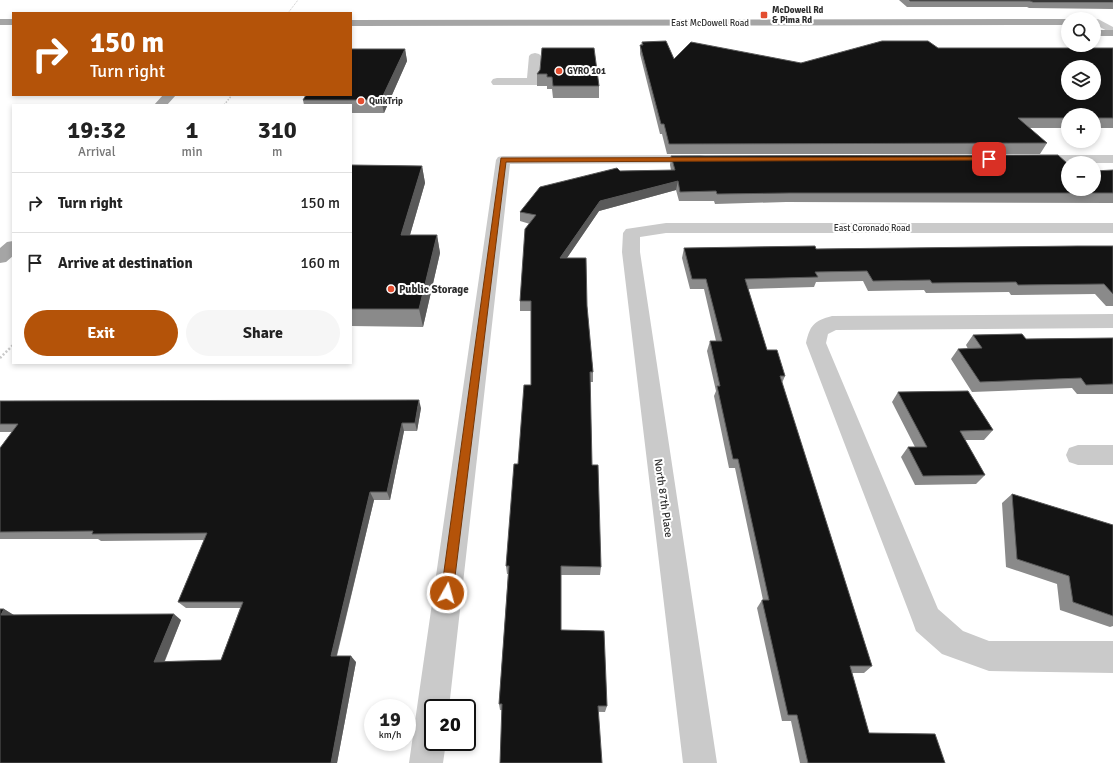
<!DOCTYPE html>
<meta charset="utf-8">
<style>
body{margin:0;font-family:Signika,sans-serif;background:#f6f6f6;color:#222;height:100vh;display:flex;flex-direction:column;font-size:15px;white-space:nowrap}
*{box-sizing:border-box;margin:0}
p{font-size:13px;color:#767676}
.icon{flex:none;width:22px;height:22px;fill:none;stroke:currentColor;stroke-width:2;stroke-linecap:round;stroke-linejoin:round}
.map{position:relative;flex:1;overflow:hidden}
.details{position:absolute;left:12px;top:104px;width:340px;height:260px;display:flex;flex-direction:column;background:#fff;border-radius:0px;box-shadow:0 2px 6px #0003}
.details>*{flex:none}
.banner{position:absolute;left:12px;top:12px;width:340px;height:84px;border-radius:0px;box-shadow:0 2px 6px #0003;background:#b45309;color:#fff;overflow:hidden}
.tools{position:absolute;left:1061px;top:12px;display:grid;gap:8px}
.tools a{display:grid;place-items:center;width:40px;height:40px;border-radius:50%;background:#fff;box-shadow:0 2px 6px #0003;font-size:20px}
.speed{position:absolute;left:364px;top:699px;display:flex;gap:8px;font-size:20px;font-weight:700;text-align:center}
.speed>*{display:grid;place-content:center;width:52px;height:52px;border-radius:50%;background:#fff;box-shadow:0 2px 6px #0003;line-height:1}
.speed small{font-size:10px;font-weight:400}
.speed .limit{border:2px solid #111;border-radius:6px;background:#fff;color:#111}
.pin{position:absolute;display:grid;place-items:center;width:34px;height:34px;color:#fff;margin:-17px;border-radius:8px;box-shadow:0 2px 6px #0006}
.me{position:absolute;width:44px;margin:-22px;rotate:7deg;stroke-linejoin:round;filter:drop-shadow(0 0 3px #0008)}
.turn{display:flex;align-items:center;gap:14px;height:84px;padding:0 12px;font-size:18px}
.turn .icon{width:52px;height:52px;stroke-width:2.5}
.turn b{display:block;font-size:28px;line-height:34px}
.eta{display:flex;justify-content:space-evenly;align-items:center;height:68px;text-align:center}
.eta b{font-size:24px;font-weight:700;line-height:28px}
.action{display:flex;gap:8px;margin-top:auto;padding:8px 12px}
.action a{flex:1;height:46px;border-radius:24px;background:#b45309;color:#fff;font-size:16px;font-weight:700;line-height:46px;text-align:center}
.action a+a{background:#f6f6f6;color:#222}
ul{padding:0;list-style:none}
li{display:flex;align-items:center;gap:12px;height:60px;padding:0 12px;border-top:1px solid #e0e0e0}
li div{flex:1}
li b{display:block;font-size:15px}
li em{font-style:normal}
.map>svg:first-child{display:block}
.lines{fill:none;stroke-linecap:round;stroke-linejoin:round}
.path-far2{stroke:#cacaca;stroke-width:1;stroke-dasharray:1 1;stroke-linecap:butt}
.path-far1{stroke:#cacaca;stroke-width:1.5;stroke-dasharray:1.5 1.5;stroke-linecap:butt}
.path{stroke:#cacaca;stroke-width:2.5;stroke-dasharray:2 2;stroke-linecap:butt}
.minor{fill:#cacaca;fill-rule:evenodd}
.major{fill:#a5a5a5;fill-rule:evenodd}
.wall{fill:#8a8a8a}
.shaded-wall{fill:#5a5a5a}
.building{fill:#141414;stroke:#5a5a5a;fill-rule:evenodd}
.route{fill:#b45309;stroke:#753606}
.poi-dot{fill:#e34e30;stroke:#fff;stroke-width:1.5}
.labels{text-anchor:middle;stroke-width:4;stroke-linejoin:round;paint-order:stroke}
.far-poi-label{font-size:9px;font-weight:bold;fill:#2d2d2d;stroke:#fff;text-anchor:start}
.far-street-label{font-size:9px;fill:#2d2d2d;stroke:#fff}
.poi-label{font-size:11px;font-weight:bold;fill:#2d2d2d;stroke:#fff;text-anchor:start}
.street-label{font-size:11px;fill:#2d2d2d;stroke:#fff}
</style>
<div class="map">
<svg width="1113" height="763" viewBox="0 0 1113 763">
<rect width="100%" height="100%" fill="#fff"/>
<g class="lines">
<path class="path-far2" d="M288 13 298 0"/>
<path class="path-far1" d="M224 105 232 95"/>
<path class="path" d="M0 358 13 345"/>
<path class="minor" d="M1098 19 1113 27V34L1094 24V20Z
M535 53 539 54 541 56 539 82 537 85H493L491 82 493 79 497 78H527L529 56 531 54Z
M700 155 705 156 707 159 705 162 700 163 510 164 449 708H433V742H446L443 763H409L496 160 498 157 503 156Z
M1032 155H1113V163H1032L1027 162 1025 159 1027 156Z
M666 223H1113V233H666L640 237V252L717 763H683L622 252 623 233 626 229Z
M1113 314V328L836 330 828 334 826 343 938 609 963 631 989 641H1113V673L989 671 942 654 916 631 912 620 806 343C810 325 814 321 832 316Z
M1078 445H1113V465H1078L1069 462 1066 455 1069 448Z"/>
<path class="major" d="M0 19H13V25H0Z
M1068 19V25L351 26V20Z
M1094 30H1113V36H1094Z
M163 95H176L167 105H154Z
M13 241V256L6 262 0 263V248L7 242Z"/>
</g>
<path class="wall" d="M899 0H1113V9L1029 8 1027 7H907Z
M642 42 674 59 801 63 938 48H1113V128H1094V115H1068V128H1029L1047 143 1040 154H667L662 134H660L640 54V45H641Z
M405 49 407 61 384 113H351V105H304L303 100Z
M540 70 599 86V98H553L552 89H547V86H537V74Z
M671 156 1068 189 1113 170V203L786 202 715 204 714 201H679L676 190 599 211 567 258 587 306 593 372V382H590L592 465 601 567 600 575H561V630L607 706 605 712 500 710 499 704 508 574H507L506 566 518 464 531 385V311H520V301L530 224 520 221V212L620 171 671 170 670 165Z
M351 165 422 166 425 183 410 235H437L440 253 423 327 351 326Z
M1113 246V306H1106L1095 294 1011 295 1009 292 926 293 924 290 868 291 863 281 816 282 814 287 748 289 767 350 785 376 782 383 872 666 864 673H852L869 733 945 763H800L791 721H782L757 608 762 600H763L735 468H729L714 396 716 391 707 351 710 341H716L704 289H690L682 258 684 248 816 249Z
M973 335 1026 339 1113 338V394H1077L1072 388 972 392 951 359 958 349H968L966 345Z
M898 392 993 430 984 440H965L985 475 976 484 915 485 901 457 908 447H915L892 402Z
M0 401 421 408 417 431H404L390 500H374L337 656 356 662 337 763H0L4 609 14 615 181 620 165 661 221 660 240 608H186L178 602 204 540 101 541 98 539H0V448L12 432H0Z
M1012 494 1113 525V626L1110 627 1060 610 1057 584 1006 567 1002 503Z"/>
<path class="shaded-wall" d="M405 49 407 61 384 113 381 100Z
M422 166 425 183 405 252 401 235Z
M678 181 676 190 599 211 560 268V258L600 201Z
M437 235 440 253 423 327 419 309Z
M419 400 421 408 417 431 415 423Z
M402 423 404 431 390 500 387 492Z
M370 492 374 500 335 662 331 656Z
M4 609 15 616 1 615Z
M174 614 181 620 162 667 154 662Z
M351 656 356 662 337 763H331Z"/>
<path class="building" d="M909 0H1113V2H1033L1030 1H910Z
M666 41 674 59 691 42 801 63 882 41H928L938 48H1113V118H1094V115H1068V118H1018L1047 143 669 144 664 124H661L640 45H643L642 42ZM1068 67H1094V93H1068Z
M542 48H594L599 86H553L552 77H547V74H537L540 70Z
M351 49H405L381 100H303L306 95H351Z
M1058 155 1068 164V189H1094V171L1113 170V193H789L717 194 716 191 680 192 678 181 600 201 560 258H586L587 306 593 372H590L592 465H598L601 567 561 566V630L604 631 607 706H598L602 763H500L502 704H499L509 566H506L514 464H518L524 385H531V301H520L525 229 536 215 520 212 540 187 617 168 620 171 675 170 671 156Z
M351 165 422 166 401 235H437L419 309H351Z
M815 246 816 249 1078 246H1113V294L1104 284 1018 285 1016 282 932 283 930 280 873 281 867 271 815 272 818 277 745 279 767 350H777L785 376H780L872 666H850L869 733 935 734 945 763H808L797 715H788L762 600H769L738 459H733L717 386H720L710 341H722L706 279H692L684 248Z
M1022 334 1026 339 1113 338V384L1086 385 1081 378 980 382 958 349 982 348 973 335Z
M968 391 993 430 960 431 985 475 923 476 908 447H927L898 392Z
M419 400 415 423H402L387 492H370L331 656H351L331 763H0V609H4L1 615 174 614 154 662 221 660 243 602H178L207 533 92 534 93 531 0 532V448L18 424H0V401Z
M1012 494 1113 525V616L1073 602 1069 576 1017 559Z"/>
<path class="route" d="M989 157 992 159 991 160 506 162 453 593 451 597 447 599 443 597 441 593 501 158Z"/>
<g class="poi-dot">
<rect x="760" y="11" width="8" height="8" rx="2"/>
<circle cx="559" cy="71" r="4"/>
<circle cx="361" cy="101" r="4"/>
<circle cx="391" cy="289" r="4"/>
</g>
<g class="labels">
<g class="far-poi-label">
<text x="772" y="13">McDowell Rd<tspan x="772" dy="10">&amp; Pima Rd</tspan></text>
<text x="567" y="74">GYRO 101</text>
<text x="369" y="104">QuikTrip</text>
</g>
<g class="far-street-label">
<text x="710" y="26">East McDowell Road</text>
<text x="872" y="231">East Coronado Road</text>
</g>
<g class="poi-label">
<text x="399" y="293">Public Storage</text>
</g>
<g class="street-label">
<text transform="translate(664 498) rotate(82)" y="4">North 87th Place</text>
</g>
</g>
</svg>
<div class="tools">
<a><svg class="icon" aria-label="search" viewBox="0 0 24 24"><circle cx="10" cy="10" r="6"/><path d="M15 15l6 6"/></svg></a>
<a><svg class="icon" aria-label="layers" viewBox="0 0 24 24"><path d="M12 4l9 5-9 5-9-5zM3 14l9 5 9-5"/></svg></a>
<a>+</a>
<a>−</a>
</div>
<div class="speed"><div>19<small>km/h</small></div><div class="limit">20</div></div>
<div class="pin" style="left:989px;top:159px;background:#d93025"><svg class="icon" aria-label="arrive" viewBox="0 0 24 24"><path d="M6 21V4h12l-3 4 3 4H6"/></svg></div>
<svg class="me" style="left:447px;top:593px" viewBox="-20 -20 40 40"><circle r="17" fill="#b45309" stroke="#fff" stroke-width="3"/><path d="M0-11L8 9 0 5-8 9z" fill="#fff"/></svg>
<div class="banner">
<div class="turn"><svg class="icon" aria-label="right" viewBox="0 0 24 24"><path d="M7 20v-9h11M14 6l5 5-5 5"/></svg><div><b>150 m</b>Turn right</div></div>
</div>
<section class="details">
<div class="eta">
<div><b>19:32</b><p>Arrival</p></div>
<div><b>1</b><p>min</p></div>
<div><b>310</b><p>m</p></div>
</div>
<ul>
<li><svg class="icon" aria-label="right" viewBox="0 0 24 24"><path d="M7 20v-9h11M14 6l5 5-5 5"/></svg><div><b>Turn right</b></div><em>150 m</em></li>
<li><svg class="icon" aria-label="arrive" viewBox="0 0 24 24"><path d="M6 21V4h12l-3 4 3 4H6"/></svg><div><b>Arrive at destination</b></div><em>160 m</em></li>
</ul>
<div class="action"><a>Exit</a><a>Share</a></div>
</section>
</div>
